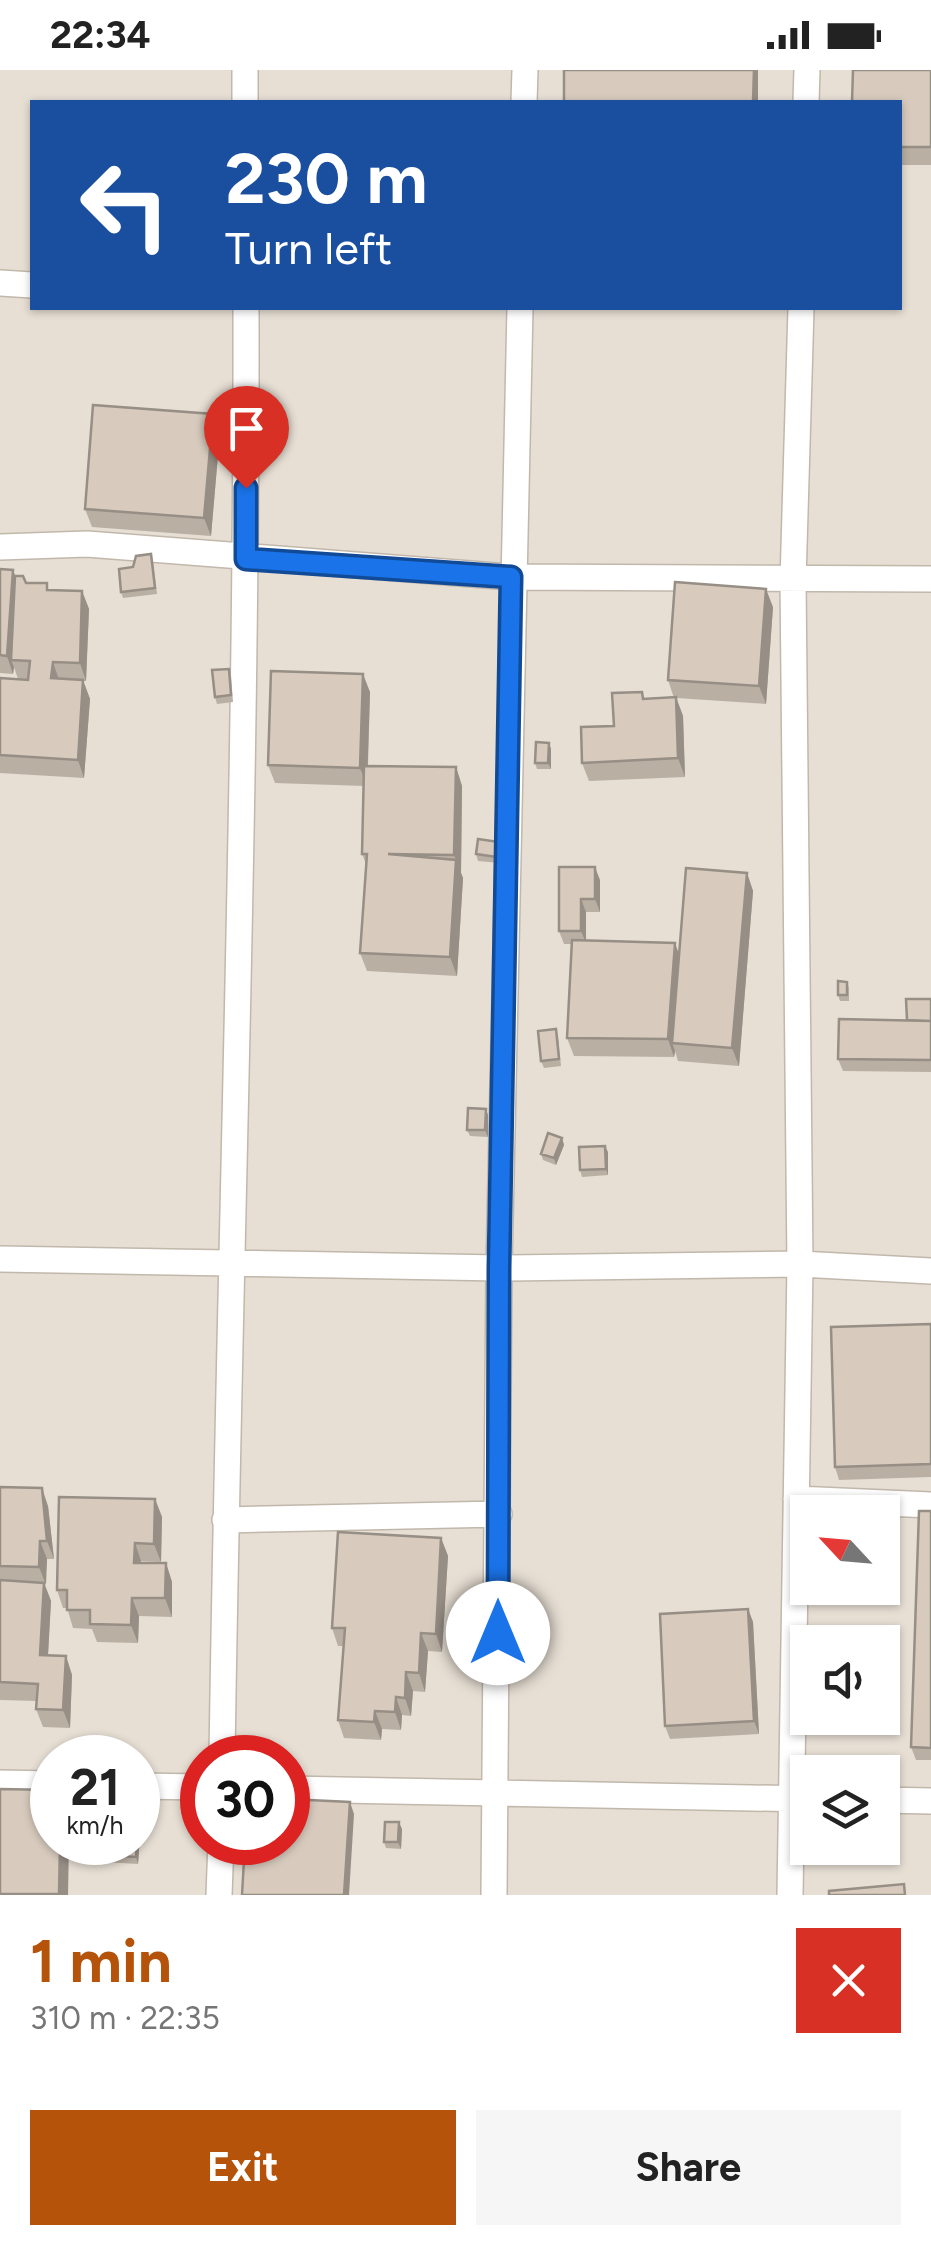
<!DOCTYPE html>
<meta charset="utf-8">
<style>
body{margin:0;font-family:Figtree,sans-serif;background:#f6f6f6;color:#222;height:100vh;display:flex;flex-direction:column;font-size:38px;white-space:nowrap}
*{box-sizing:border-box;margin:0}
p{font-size:32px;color:#767676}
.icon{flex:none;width:55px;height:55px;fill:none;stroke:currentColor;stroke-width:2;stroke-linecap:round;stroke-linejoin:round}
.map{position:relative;height:1825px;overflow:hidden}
.sheet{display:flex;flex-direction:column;background:#fff;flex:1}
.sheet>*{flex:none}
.banner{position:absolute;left:30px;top:30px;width:872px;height:210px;border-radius:0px;box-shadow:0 2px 8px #0004;background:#1a4fa0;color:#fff;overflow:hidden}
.needle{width:65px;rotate:296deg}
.tools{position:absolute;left:790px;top:1425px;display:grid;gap:20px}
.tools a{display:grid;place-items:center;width:110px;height:110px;border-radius:0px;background:#fff;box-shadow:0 2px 8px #0004;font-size:50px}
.speed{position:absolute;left:30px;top:1665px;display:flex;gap:20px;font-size:50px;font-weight:700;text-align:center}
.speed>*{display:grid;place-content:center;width:130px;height:130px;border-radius:50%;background:#fff;box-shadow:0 2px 8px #0004;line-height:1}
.speed small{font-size:25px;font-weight:400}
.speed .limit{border:15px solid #d22;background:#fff;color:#111}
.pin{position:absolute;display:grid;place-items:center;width:85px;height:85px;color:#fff;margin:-102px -42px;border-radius:50% 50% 50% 0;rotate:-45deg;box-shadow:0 0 10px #0007}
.pin .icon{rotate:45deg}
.me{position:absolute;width:110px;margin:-55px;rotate:0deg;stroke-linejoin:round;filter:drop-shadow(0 0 8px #0008)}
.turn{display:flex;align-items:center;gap:35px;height:210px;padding:0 30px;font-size:45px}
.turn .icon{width:130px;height:130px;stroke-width:2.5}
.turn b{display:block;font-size:70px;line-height:85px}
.round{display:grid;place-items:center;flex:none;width:105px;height:105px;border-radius:0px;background:#f6f6f6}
.overview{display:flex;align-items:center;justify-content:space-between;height:170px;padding:0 30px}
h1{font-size:60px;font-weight:700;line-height:75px;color:#b45309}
.primary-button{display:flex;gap:20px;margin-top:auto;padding:20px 30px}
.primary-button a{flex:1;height:115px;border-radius:0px;background:#b45309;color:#fff;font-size:40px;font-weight:700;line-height:115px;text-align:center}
.primary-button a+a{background:#f6f6f6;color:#222}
.status{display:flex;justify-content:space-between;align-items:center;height:70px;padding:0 50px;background:#fff;direction:ltr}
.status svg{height:28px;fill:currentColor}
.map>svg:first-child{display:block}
.residential{fill:#e7dfd4;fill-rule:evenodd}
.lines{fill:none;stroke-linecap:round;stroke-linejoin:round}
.street-casing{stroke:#c2b7ab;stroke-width:28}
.street{stroke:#fff;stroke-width:25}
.wall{fill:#baafa3}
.shaded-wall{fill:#978e85}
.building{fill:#d8cbbe;stroke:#978e85;stroke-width:2.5}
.route-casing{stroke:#114b97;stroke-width:25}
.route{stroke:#1a73e8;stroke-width:18}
</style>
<div class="status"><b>22:34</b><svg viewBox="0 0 49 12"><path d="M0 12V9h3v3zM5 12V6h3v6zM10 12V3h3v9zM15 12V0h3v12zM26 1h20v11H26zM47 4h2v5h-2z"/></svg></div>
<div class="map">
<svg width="931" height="1825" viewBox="0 0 931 1825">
<rect width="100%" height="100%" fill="#f3eee6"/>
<path class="residential" d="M0 0H931V1825H0ZM32 32H900V238H32ZM808 1442H882V1518H808ZM808 1572H882V1648H808ZM52 1688H138V1772H52ZM202 1688H288V1772H202ZM808 1702H882V1778H808Z"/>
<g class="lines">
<defs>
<path id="street" d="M245 0V32
M524 32 525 0
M806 32 807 0
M0 213 32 215
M0 477 87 474 511 507 931 509
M0 1189 499 1198 800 1194 931 1201
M796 1429 931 1435
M225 1450 499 1444
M222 1688C229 1204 247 721 246 238
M0 1713 52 1714
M138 1716 202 1717
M288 1719 808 1729
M882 1730 931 1731
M219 1825 221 1772
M494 1825 499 1198 520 238
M790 1825 800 1194 793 511 801 238"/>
</defs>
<use href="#street" class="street-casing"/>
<use href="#street" class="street"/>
</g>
<path class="wall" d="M931 0V95H900V32Z
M213 344 220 362 211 466 92 457 85 439Z
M151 484 153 491 157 524 123 528 121 522 133 497Z
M0 499 13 500 15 506 26 513 50 520 82 521 89 539 86 611H83L90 629 84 708 0 703V608L29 609H18L14 597 13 604 0 603Z
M773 537 766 634 676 628 683 646 685 707 589 711 582 693 642 622 645 629 674 628 668 610Z
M231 605 233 632 217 634 215 627Z
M370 622 368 696 456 697 462 716 461 803 463 808 457 906 367 901 360 883 366 794 362 784 364 716 275 713 268 695Z
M549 673 551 679V699H537L535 693Z
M499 772 501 778 500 793 478 791 476 784Z
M559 797 600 810V842H586V870L679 884 747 803 753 821 739 996 678 991 675 981 674 987 574 986 567 968 571 874H564L559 861Z
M847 912 849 918V931H840L838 925Z
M931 929V1002L843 1001 838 989 907 950Z
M556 959 558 965 561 996 544 998 541 991Z
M486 1039 488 1045V1067L470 1066 467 1060Z
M562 1068 564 1075 556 1095 543 1090 541 1084Z
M608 1082V1105L582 1107 580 1100Z
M931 1254V1407L839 1410 835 1397Z
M0 1417 48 1436 54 1489H47L45 1515 51 1531 48 1585 66 1586 72 1605 70 1658 43 1657 36 1639 37 1631 0 1630Z
M155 1429 162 1447 161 1492 141 1491V1493H166L172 1512V1547L139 1546 138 1573 97 1572 92 1559 73 1558 67 1538H63L57 1520Z
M931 1441V1690H916L911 1677Z
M441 1468 448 1486 442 1582 428 1581 425 1622 413 1621 411 1646 402 1645 401 1660 382 1659 381 1670 344 1668 338 1650 343 1576H338L332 1558Z
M748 1539 753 1552 759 1664 670 1669 665 1656Z
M402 1759 401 1779 386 1778 384 1772Z
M140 1767 138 1794 102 1792 100 1785Z"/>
<path class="shaded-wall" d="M754 0H758V32H753Z
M213 344 220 362 211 466 204 448Z
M13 500 20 518 11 590 14 597 13 604 7 586Z
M766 519 773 537 766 634 759 616Z
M82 521 89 539 86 611 80 593Z
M53 592 59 610 51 608Z
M363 604 370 622 367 716 360 698Z
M83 610 90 629 84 708 78 690Z
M676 627 683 646 685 707 678 688Z
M549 673 551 679V699L548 693Z
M456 697 462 716 461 803 463 808 457 906 450 887 456 790 454 785Z
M499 772 501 778 500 793 497 787Z
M595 797 600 810V842L595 829Z
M747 803 753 821 739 996 732 978Z
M581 829 586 842V873L581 861Z
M675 873 682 892 672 973 675 981 674 987 668 969Z
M486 1039 488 1045V1067L485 1060Z
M562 1068 564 1075 556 1095 554 1088Z
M605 1076 608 1082V1105L606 1099Z
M42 1418 48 1436 54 1489 47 1471Z
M155 1429 162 1447 161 1492 154 1474Z
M441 1468 448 1486 442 1582 436 1564Z
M40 1471 47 1489 46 1515 39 1497Z
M135 1473 141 1491V1511L134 1493Z
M166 1493 172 1512V1547L165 1528Z
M44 1513 51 1531 47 1603 40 1585Z
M132 1528 139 1546 138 1573 131 1555Z
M748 1539 753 1552 759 1664 754 1651Z
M421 1563 428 1581 425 1622 419 1603Z
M66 1586 72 1605 70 1658 63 1640Z
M406 1602 413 1621 411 1646 405 1628Z
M396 1627 402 1645 401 1660 395 1642Z
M375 1641 382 1659 381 1670 374 1652Z
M350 1732 354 1744 349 1825H344Z
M399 1752 402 1759 401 1779 398 1772Z
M138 1762 140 1767 138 1794 136 1787Z
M60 1772H69L68 1825H60Z"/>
<path class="building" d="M564 0H754L753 32H564Z
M853 0H931V77H900V32H852Z
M93 335 213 344 204 448 85 439Z
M151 484 155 518 121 522 119 499 133 497 136 486Z
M0 499 13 500 7 586 0 585Z
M15 506H23L26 513H47V520L82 521 80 593 53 592 51 608 83 610 78 690 0 685V608L28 610 30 591 11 590Z
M675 512 766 519 759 616 668 610Z
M229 599 231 625 215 627 212 600Z
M271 601 363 604 360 698 268 695Z
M642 622 643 629 676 627 678 688 582 693 581 657 614 656 612 623Z
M536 672 549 673 548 693H535Z
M364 696 456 697 454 785 388 784 456 790 450 887 360 883 367 784H362Z
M478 769 499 772 497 787 476 784Z
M559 797H595V829H581V861H559Z
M686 798 747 803 732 978 672 973Z
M572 870 675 873 668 969 567 968Z
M838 911 847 912V925H838Z
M906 929H931V951L907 950Z
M839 949 931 951V990L838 989Z
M556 959 559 989 541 991 538 961Z
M468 1038 486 1039 485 1060H467Z
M548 1063 562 1068 554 1088 541 1084Z
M605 1076 606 1099 580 1100 579 1077Z
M931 1254V1394L835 1397 831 1257Z
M0 1417 42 1418 47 1471H40L39 1497 0 1496Z
M59 1427 155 1429 154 1474 135 1473 134 1493H166L165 1528H132L131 1555 90 1554V1540H67V1520H57Z
M919 1441H931V1678L911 1677Z
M338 1462 441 1468 436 1564 421 1563 419 1603 406 1602 405 1628 396 1627 395 1642 375 1641 374 1652 338 1650 345 1558H332Z
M0 1510 44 1513 40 1585 66 1586 63 1640 36 1639 38 1614 0 1612Z
M748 1539 754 1651 665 1656 660 1544Z
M0 1719 52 1720V1772H60L59 1824H0Z
M288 1729 350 1732 344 1825H242L245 1772H288Z
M385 1752H399L398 1772H384Z
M100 1772H137L136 1787 100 1785Z
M904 1814 905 1825H829V1821Z"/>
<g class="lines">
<defs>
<path id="route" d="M246 418V489L511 507 499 1198 498 1563"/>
</defs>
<use href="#route" class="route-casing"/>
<use href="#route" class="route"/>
</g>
</svg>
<div class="tools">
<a><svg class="needle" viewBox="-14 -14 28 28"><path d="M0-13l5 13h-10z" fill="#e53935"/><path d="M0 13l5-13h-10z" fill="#767676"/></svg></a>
<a><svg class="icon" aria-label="sound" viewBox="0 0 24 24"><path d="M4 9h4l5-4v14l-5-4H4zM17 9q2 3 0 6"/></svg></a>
<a><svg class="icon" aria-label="layers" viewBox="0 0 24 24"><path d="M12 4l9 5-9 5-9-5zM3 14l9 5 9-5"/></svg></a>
</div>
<div class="speed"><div>21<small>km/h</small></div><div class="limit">30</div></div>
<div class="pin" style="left:246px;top:418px;background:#d93025"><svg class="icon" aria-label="arrive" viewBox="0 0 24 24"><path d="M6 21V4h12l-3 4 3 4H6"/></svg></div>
<svg class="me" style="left:498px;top:1563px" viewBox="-20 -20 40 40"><circle r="19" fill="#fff"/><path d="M0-13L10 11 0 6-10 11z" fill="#1a73e8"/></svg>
<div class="banner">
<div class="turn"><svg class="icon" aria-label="left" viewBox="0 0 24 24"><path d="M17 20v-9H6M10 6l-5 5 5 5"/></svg><div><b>230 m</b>Turn left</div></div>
</div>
</div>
<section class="sheet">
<div class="overview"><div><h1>1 min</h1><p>310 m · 22:35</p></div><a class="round" style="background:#d93025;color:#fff"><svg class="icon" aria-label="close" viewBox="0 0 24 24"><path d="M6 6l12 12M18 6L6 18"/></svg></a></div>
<div class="primary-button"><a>Exit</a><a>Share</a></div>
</section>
